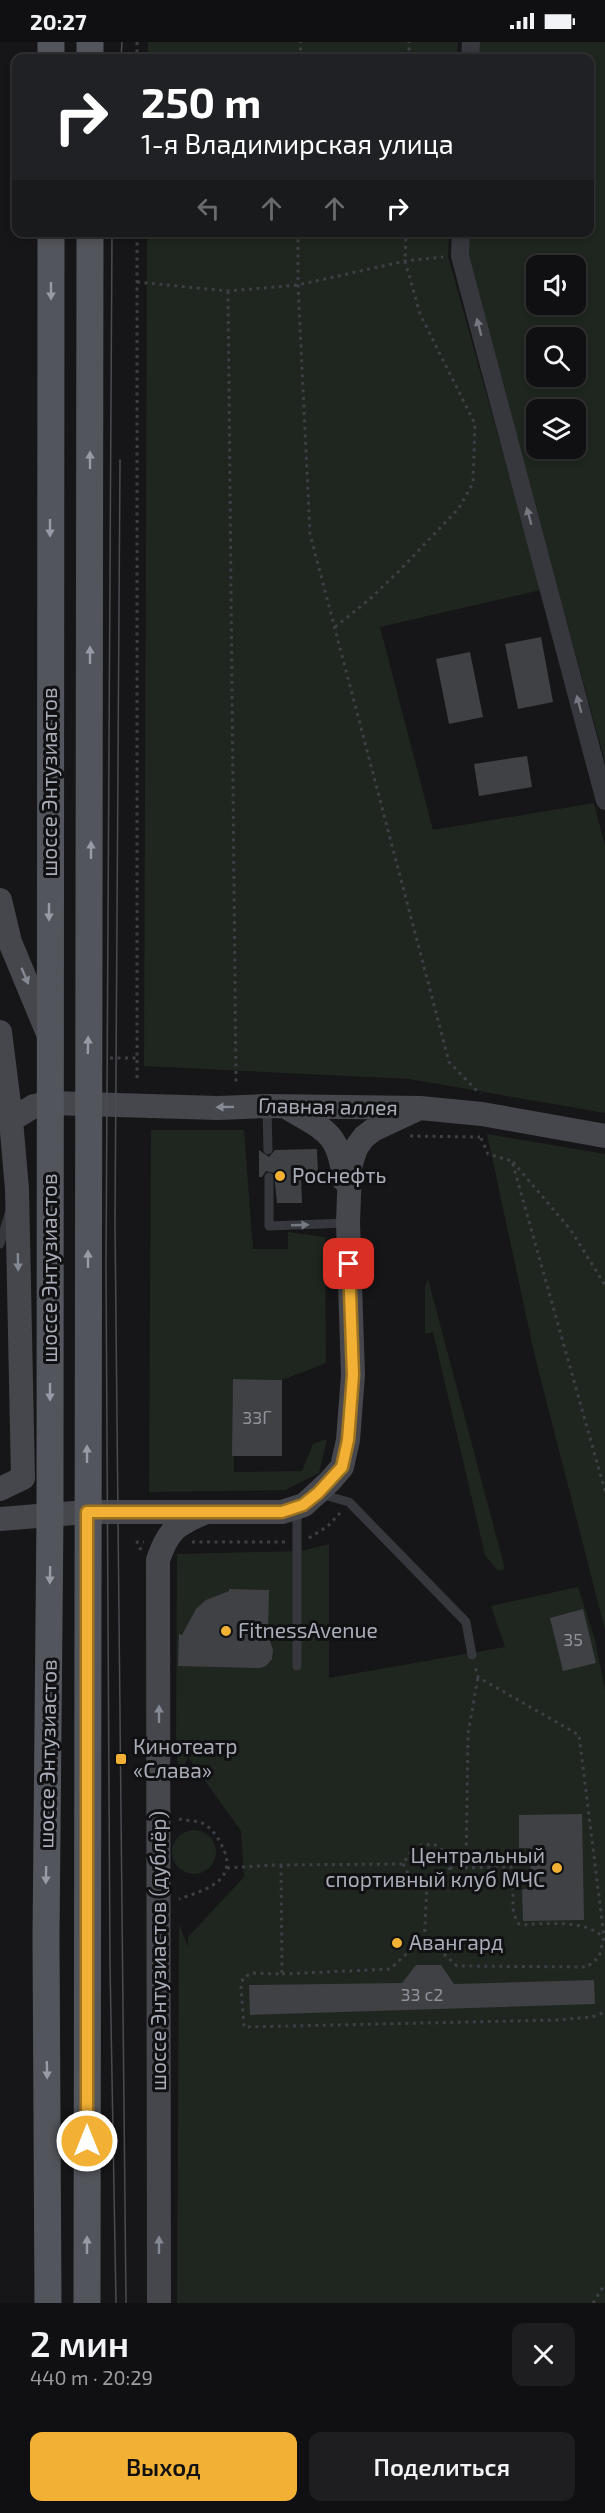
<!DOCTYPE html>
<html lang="ru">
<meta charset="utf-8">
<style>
body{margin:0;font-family:"Exo 2",sans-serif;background:#1e1e20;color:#f1f3f6;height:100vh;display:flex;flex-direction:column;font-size:22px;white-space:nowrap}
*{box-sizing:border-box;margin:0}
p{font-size:20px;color:#9c9d9f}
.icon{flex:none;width:33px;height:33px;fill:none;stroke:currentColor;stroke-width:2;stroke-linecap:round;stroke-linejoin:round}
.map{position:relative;height:2261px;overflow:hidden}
.side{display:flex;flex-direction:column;background:#101012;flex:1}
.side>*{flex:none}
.hud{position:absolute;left:12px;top:12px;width:582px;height:183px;border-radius:12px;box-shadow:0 3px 9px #0003,0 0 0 2px #303032;background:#202124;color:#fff;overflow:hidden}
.controls{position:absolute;left:526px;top:213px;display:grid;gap:12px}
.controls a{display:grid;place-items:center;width:60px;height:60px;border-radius:12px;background:#101012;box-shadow:0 3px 9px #0003,0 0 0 2px #303032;font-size:30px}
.pin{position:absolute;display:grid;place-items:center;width:51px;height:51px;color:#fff;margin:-26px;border-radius:12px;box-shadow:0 3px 9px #0006}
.me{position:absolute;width:66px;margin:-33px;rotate:0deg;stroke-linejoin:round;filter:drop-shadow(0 0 4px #0008)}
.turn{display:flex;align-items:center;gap:21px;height:126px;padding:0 30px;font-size:27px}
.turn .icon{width:78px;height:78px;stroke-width:2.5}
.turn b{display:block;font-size:42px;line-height:51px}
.lanes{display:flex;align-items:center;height:57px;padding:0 30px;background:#0003;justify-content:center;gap:30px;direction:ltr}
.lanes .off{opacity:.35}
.round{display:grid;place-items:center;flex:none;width:63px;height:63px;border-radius:12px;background:#1e1e20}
.summary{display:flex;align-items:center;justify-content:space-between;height:102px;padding:0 30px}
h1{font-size:36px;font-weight:600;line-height:45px}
.cta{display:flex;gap:12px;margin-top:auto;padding:12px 30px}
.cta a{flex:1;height:69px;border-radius:12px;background:#f2b134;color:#111;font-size:24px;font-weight:600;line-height:69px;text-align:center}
.cta a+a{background:#1e1e20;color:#f1f3f6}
.status{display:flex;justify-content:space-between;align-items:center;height:42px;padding:0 30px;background:#101012;direction:ltr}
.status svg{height:16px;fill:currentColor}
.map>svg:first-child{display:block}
.green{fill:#1e261f;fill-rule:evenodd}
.building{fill:#404145}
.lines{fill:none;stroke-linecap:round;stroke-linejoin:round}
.path{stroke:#3d3f44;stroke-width:3;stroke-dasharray:3 4.5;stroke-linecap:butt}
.service{stroke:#37383d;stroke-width:9}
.minor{stroke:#37383d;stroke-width:18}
.secondary{stroke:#45474d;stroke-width:24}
.primary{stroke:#53555c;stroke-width:27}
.tram{stroke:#4a4c52;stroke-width:1.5}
.oneway{fill:#979ba6}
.oneway2{fill:#757881}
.oneway3{fill:#858993}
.route-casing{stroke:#9d7322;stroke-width:15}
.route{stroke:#f2b134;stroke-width:10}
.poi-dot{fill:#f2b134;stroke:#111113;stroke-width:2}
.labels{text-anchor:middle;stroke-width:6;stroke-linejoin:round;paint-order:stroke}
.number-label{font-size:18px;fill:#8e929b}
.street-label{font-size:21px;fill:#a8adb8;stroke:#111113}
.poi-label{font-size:21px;fill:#a8adb8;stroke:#111113;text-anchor:start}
</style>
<div class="status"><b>20:27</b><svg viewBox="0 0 49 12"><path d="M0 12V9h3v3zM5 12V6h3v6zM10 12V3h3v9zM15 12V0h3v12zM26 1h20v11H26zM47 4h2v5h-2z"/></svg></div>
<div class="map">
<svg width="605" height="2261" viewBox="0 0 605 2261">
<rect width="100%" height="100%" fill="#161618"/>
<path class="green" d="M148 0H458L457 16H148Z
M477 0H605V720L467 214 468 191 590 190V16H476ZM537 224H576V262H537ZM537 296H576V334H537ZM537 368H576V406H537Z
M147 191H449L448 214 541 548 380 585 433 788 594 761 605 804V1071L409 1037 144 1024Z
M151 1088H244L253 1207H288V1190L325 1195 326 1321 282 1338 233 1337 234 1430 302 1429 313 1402 327 1397 319 1431 285 1448 149 1450Z
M487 1092 605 1112V1588L535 1315Z
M428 1237 505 1527 498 1529 485 1513 433 1290 425 1292V1244Z
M329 1502V1636L505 1605 491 1564 578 1545 595 1598 605 1648V2261H177L179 1882 188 1905V1895L244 1835 241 1789 188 1715 179 1735 176 1702 177 1512 302 1509Z
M172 1810a22 22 0 1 1 44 0a22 22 0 1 1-44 0Z"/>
<path class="building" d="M541 595 553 660 518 667 505 602Z
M470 610 483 675 449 682 436 617Z
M527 714 532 745 479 754 474 722Z
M317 1107 318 1133 301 1134 302 1161H277L274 1131 266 1129 262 1135H259V1108L269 1115 275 1108Z
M233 1337 282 1338V1414H232Z
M229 1547 269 1548 268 1593 273 1608 272 1617 266 1624 260 1626 178 1624 179 1592 182 1593 196 1567 206 1558 229 1549Z
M583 1567 596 1621 563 1629 550 1576Z
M582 1772 584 1878 523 1879 522 1848 531 1845 530 1806H519V1773Z
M416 1923H441L454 1942 594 1938 595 1962 250 1973 249 1943 402 1941Z"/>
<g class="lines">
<path class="path" d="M137 0V16
M300 16 301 0
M409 16V0
M298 190V243L310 492 449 1020 480 1052
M137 240 228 249 298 243 405 219 443 215
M228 249 236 1042
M335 585 370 557 400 528 459 466 473 441 475 382 420 272 405 219 406 190
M110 1016H137
M137 1036V190
M410 1094 480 1095
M481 1096 488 1112 512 1119 605 1449
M513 1120 570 1187 605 1243
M309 1496 328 1484 340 1471
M192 1500H285
M141 1508 137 1500H144
M179 1777C186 1779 195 1778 202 1781 210 1784 217 1794 221 1802 241 1838 206 1848 179 1857
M403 1822C409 1835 420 1848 436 1840 441 1837 446 1830 450 1826
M281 1823 282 1932 252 1931 243 1936 241 1945 244 1985 557 1978 592 1975 605 1970
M227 1826 274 1823 403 1822 414 1804 434 1802 446 1811 450 1826 513 1825V1867L517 1881C524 1884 529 1882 536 1882 556 1881 587 1880 602 1894
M466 1826 468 1692 478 1635
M424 1905 427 1841
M282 1932 390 1927 413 1906H437L457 1924 587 1925 599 1915 604 1895 579 1693 478 1635 475 1624
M593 2261 605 2242"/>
<path class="service" d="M267 1066 268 1108
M269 1135V1184L347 1181
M0 1202 9 1172
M320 1452 349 1460 466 1580 472 1613
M297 1468V1624"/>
<path class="minor" d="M470 16 471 0
M461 190 460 214 605 759"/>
<path class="secondary" d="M0 858 10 900 49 994
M0 990 11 1078 17 1147 23 1436 0 1447
M286 1065C324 1088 339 1089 344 1138
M11 1078 34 1064 50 1061 218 1066 267 1064 420 1066 482 1072 605 1094
M0 1477 87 1470H282L304 1463 330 1439 342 1425 348 1398 353 1333 348 1181 350 1125 356 1106 364 1095 373 1088 420 1066
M159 2261 158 1518C168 1488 176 1483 204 1471"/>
<path class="primary" d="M51 16V0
M90 16V0
M48 2261 46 1895 50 1474 51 190
M87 2261 90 190"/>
<path class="tram" d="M121 16 122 0
M112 190 106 1223 110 1922 116 2261
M120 418 115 1181 126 2261"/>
</g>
<defs><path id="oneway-solid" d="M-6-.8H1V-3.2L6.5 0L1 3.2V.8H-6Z" transform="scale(1.5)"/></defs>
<g class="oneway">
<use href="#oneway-solid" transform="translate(51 249) rotate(90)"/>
<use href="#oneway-solid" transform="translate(90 418) rotate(-90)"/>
<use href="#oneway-solid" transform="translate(50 486) rotate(90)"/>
<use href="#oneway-solid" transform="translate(90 613) rotate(-90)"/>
<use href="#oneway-solid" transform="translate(91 808) rotate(-90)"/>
<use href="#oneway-solid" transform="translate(49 870) rotate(90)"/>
<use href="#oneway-solid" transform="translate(88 1003) rotate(-89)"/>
<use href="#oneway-solid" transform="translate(88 1217) rotate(-90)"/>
<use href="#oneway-solid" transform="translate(50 1350) rotate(90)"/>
<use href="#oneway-solid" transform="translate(87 1412) rotate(-90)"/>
<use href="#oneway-solid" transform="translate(50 1533) rotate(91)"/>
<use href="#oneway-solid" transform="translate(46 1833) rotate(91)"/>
<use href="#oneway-solid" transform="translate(47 2028) rotate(89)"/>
<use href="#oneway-solid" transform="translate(87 2203) rotate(-90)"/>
</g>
<g class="oneway2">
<use href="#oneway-solid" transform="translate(479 285) rotate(-105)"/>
<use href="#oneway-solid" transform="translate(529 474) rotate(-105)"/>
<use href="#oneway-solid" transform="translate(579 662) rotate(-105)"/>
<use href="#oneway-solid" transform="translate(300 1183) rotate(-2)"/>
</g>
<g class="oneway3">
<use href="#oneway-solid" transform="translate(25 934) rotate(67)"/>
<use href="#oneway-solid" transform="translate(225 1065) rotate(179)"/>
<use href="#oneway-solid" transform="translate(18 1220) rotate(89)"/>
<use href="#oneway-solid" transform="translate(159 1672) rotate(-90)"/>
<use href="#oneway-solid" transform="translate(159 2203) rotate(-90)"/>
</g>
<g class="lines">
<defs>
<path id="route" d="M87 2099V1470H282L303 1463 318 1451 342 1425 348 1398 353 1333 349 1222"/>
</defs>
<use href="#route" class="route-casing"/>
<use href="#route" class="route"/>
</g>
<g class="poi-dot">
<circle cx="280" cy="1134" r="6"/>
<circle cx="226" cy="1589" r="6"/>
<rect x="115" y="1711" width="12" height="12" rx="3"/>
<circle cx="557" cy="1826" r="6"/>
<circle cx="397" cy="1901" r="6"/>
</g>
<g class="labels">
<g class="number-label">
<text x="257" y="1382">33Г</text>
<text x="573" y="1604">35</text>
<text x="422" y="1959">33 с2</text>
</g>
<g class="street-label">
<text transform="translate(50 740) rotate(-90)" y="7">шоссе Энтузиастов</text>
<text transform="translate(328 1065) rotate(1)" y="7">Главная аллея</text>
<text transform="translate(50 1226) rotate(-90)" y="7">шоссе Энтузиастов</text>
<text transform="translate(48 1712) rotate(-89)" y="7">шоссе Энтузиастов</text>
<text transform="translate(159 1909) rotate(-90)" y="7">шоссе Энтузиастов (дублёр)</text>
</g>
<g class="poi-label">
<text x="292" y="1141">Роснефть</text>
<text x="238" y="1596">FitnessAvenue</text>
<text x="133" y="1712">Кинотеатр<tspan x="133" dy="24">«Слава»</tspan></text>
<text x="545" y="1821" text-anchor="end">Центральный<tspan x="545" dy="24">спортивный клуб МЧС</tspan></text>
<text x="409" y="1908">Авангард</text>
</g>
</g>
</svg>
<div class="controls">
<a><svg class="icon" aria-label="sound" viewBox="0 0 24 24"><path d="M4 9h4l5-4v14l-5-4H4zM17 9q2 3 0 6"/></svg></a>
<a><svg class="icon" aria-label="search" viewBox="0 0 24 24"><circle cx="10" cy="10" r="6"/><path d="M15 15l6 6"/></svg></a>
<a><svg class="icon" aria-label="layers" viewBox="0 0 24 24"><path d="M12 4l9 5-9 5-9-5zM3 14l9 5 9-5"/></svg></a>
</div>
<div class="pin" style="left:349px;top:1222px;background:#d93025"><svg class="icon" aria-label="arrive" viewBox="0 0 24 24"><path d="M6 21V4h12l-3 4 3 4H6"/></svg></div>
<svg class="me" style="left:87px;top:2099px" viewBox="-20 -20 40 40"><circle r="17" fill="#f2b134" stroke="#fff" stroke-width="3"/><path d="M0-11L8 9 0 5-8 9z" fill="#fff"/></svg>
<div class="hud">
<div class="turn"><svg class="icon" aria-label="right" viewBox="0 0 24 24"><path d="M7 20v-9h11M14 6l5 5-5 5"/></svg><div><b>250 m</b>1-я Владимирская улица</div></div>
<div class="lanes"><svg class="icon off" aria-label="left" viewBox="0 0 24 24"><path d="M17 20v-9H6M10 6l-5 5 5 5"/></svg><svg class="icon off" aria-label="ahead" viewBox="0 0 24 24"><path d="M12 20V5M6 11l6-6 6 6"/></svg><svg class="icon off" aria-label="ahead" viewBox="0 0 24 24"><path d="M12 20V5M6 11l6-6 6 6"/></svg><svg class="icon" aria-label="right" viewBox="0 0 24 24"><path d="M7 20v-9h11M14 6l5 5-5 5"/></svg></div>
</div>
</div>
<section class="side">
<div class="summary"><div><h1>2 мин</h1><p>440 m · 20:29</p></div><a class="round"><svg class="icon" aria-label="close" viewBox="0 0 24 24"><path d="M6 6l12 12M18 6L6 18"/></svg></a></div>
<div class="cta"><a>Выход</a><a>Поделиться</a></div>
</section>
